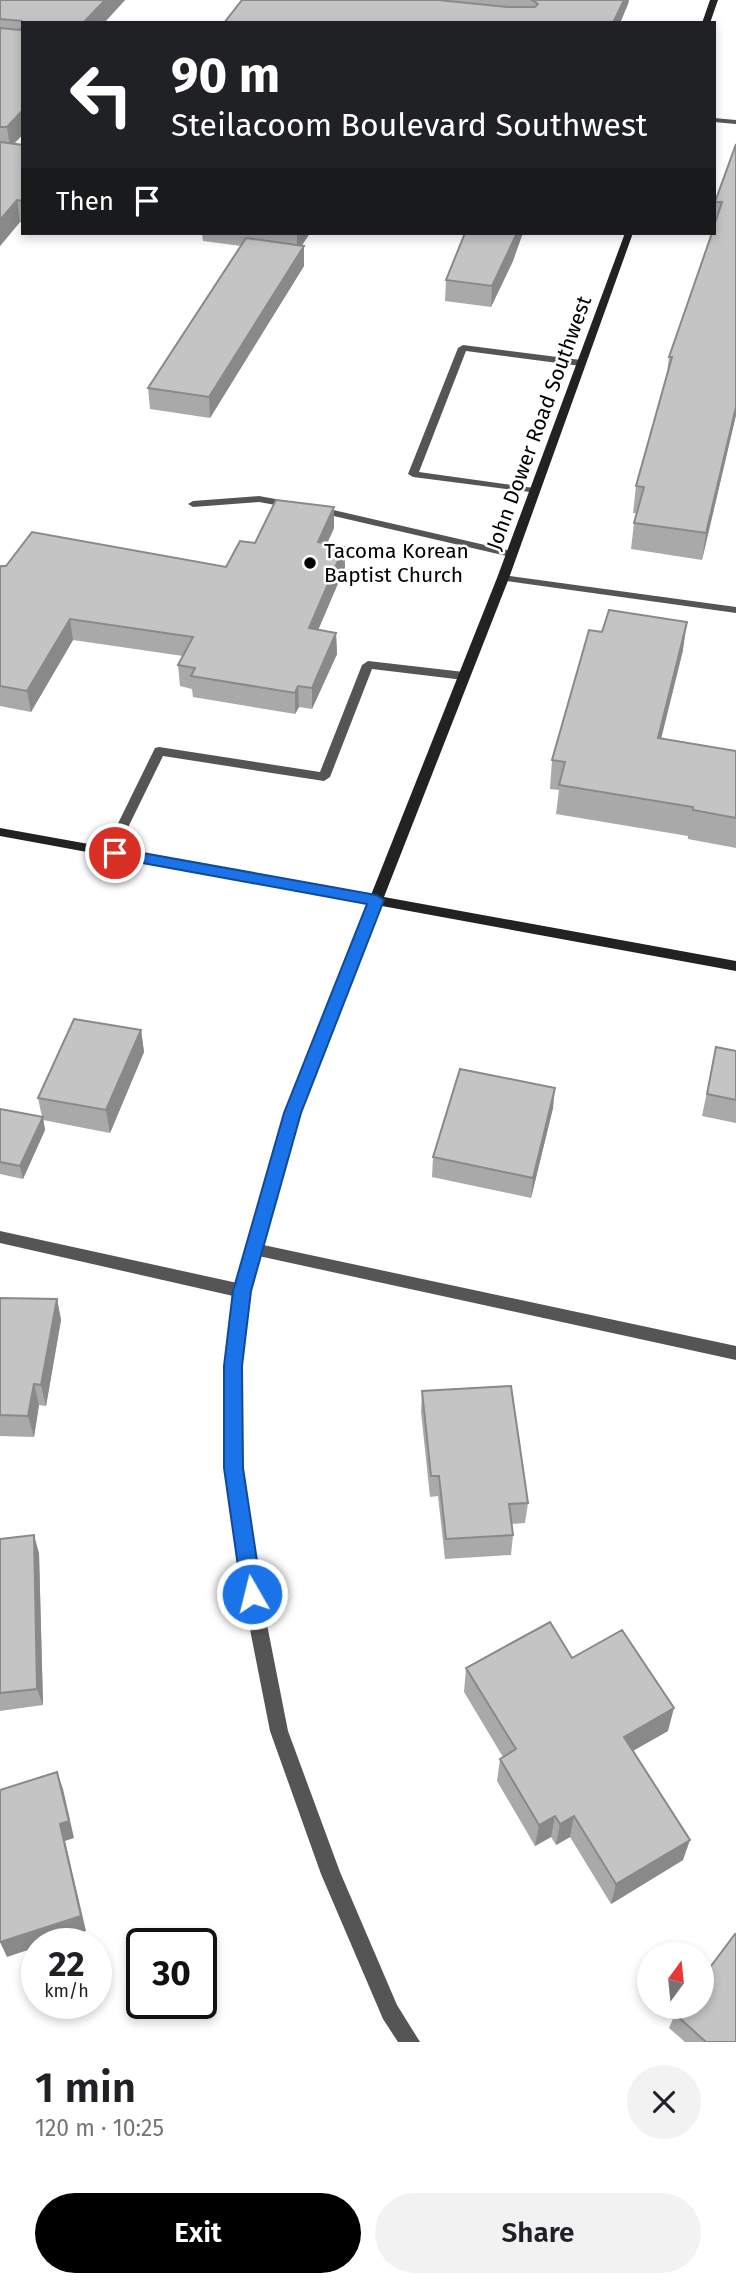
<!DOCTYPE html>
<meta charset="utf-8">
<style>
body{margin:0;font-family:"Fira Sans",sans-serif;background:#f2f2f2;color:#202124;height:100vh;display:flex;flex-direction:column;font-size:26px;white-space:nowrap}
*{box-sizing:border-box;margin:0}
p{font-size:23px;color:#757577}
.icon{flex:none;width:38px;height:38px;fill:none;stroke:currentColor;stroke-width:2;stroke-linecap:round;stroke-linejoin:round}
.map{position:relative;height:2042px;overflow:hidden}
.details{display:flex;flex-direction:column;background:#fff;flex:1}
.details>*{flex:none}
.top-card{position:absolute;left:21px;top:21px;width:695px;height:214px;border-radius:0px;box-shadow:0 4px 10px #0003;background:#202124;color:#fff;overflow:hidden}
.needle{width:46px;rotate:15deg}
.buttons{position:absolute;left:637px;top:1942px;display:grid;gap:14px}
.buttons a{display:grid;place-items:center;width:77px;height:77px;border-radius:50%;background:#fff;box-shadow:0 4px 10px #0003;font-size:35px}
.speed{position:absolute;left:21px;top:1928px;display:flex;gap:14px;font-size:35px;font-weight:700;text-align:center}
.speed>*{display:grid;place-content:center;width:91px;height:91px;border-radius:50%;background:#fff;box-shadow:0 4px 10px #0003;line-height:1}
.speed small{font-size:18px;font-weight:400}
.speed .limit{border:4px solid #111;border-radius:10px;background:#fff;color:#111}
.pin{position:absolute;display:grid;place-items:center;width:60px;height:60px;color:#fff;margin:-30px;border:4px solid #fff;border-radius:50%;box-shadow:0 2px 7px #0007}
.me{position:absolute;width:77px;margin:-38px;rotate:352deg;stroke-linejoin:round;filter:drop-shadow(0 0 5px #0008)}
.turn{display:flex;align-items:center;gap:24px;height:147px;padding:0 35px;font-size:32px}
.turn .icon{width:91px;height:91px;stroke-width:2.5}
.turn b{display:block;font-size:49px;line-height:60px}
.then{display:flex;align-items:center;height:66px;padding:0 35px;background:#0003;gap:14px;font-size:26px}
.round{display:grid;place-items:center;flex:none;width:74px;height:74px;border-radius:37px;background:#f2f2f2}
.headline{display:flex;align-items:center;justify-content:space-between;height:119px;padding:0 35px}
h1{font-size:42px;font-weight:600;line-height:52px}
.cta{display:flex;gap:14px;margin-top:auto;padding:14px 35px}
.cta a{flex:1;height:80px;border-radius:42px;background:#000;color:#fff;font-size:28px;font-weight:600;line-height:80px;text-align:center}
.cta a+a{background:#f2f2f2;color:#202124}
.map>svg:first-child{display:block}
.lines{fill:none;stroke-linecap:round;stroke-linejoin:round}
.lane{fill:#555;fill-rule:evenodd}
.street{fill:#555;fill-rule:evenodd}
.secondary{fill:#222;fill-rule:evenodd}
.wall{fill:#a9a9a9}
.shaded-wall{fill:#898989}
.building{fill:#c4c4c4;stroke:#898989;stroke-width:2}
.route{fill:#1a73e8;stroke:#114b97;stroke-width:2}
.poi-dot{fill:#000;stroke:#fff;stroke-width:2.5}
.labels{text-anchor:middle;stroke-width:5;stroke-linejoin:round;paint-order:stroke}
.far-street-label{font-size:21px;fill:#000;stroke:#fff}
.far-poi-label{font-size:21px;fill:#000;stroke:#fff;text-anchor:start}
</style>
<div class="map">
<svg width="736" height="2042" viewBox="0 0 736 2042">
<rect width="100%" height="100%" fill="#fff"/>
<g class="lines">
<path class="lane" d="M714 118 736 120V124L714 122Z
M463 345 581 360 586 363 581 366 466 351 419 472 534 488 539 491 538 493 413 477 408 474 458 348Z
M259 496 292 502 297 505 292 508 259 502 193 507 188 504 193 501Z
M316 506 511 551 516 554 511 557 312 511 311 509Z
M368 661 464 672 470 676 464 680 372 669 330 777 324 781 163 756 116 852 115 855H105L104 852 155 748 159 747 320 772 362 665Z
M0 1231 242 1284 248 1286 250 1291 248 1296 242 1298 0 1243Z
M254 1243 736 1346V1360L254 1255 249 1254 246 1249 249 1244Z"/>
<path class="street" d="M503 575 736 607V613L499 580 497 578Z
M376 895 383 900 314 1073 293 1134 250 1291 241 1366V1468L261 1594 288 1731 340 1872 397 2005 420 2042H398L383 2019 321 1874 270 1731 243 1594 225 1468V1366L234 1291 279 1134 300 1073 369 900Z"/>
<path class="secondary" d="M710 0H718L710 23H702Z
M625 233H633L509 578 384 897 736 961V971L0 836V828L371 895 497 578Z"/>
</g>
<path class="wall" d="M0 0H125L104 23H23V134L14 144 23 145V222H20L0 246Z
M242 0H629L628 4 620 23Z
M736 144V415L702 560 631 549 634 523 637 513H633L636 486 667 373 669 357 714 233 715 202Z
M202 233H310L302 245 304 266 210 418 150 409 148 388 241 246 203 241Z
M513 261 491 307 445 301 446 280Z
M334 507V528L327 544 344 547 345 567 318 630 336 633 337 654 312 709 299 707 295 714 193 697 192 689 180 686 178 665 183 656 73 640 31 712 0 706V568L6 566 226 567 255 543Z
M602 632 683 650 661 739 736 751V848L688 839V836L556 814 559 790 550 789 552 760Z
M141 1030 144 1052 110 1133 43 1120 45 1130 23 1179 0 1174V1109L42 1117 38 1098Z
M716 1047 736 1051V1123L702 1116Z
M553 1108 531 1198 432 1177 433 1157Z
M0 1298 57 1299 61 1320 46 1406 39 1405 34 1437 0 1436Z
M422 1391 528 1503 525 1523 512 1524 513 1535 511 1555 445 1559 438 1496 430 1497 421 1412Z
M0 1539 39 1553 43 1705 0 1711Z
M572 1658 668 1731 633 1751 683 1860 611 1904 570 1837 556 1845 551 1837 535 1846 497 1781 500 1759 503 1757 464 1692 466 1668Z
M675 2014 736 2042H685L669 2028Z"/>
<path class="shaded-wall" d="M105 0H125L104 23H83Z
M624 0H629L628 4 620 23H613Z
M23 110V134L10 148 7 127Z
M17 200 20 222 0 246V220Z
M297 233H310L297 253Z
M517 233H523L513 261 491 307 492 286Z
M304 246V266L210 418 209 397Z
M736 407V415L702 560 706 533Z
M334 507V528L318 563V542Z
M344 547 345 567 310 649 309 628Z
M70 619 73 640 31 712 27 691Z
M687 622 683 650 654 767 658 738Z
M336 633 337 654 312 709V688Z
M298 686 299 707 295 714V693Z
M141 1030 144 1052 110 1133 106 1110Z
M555 1088 553 1108 531 1198 533 1178Z
M43 1117 45 1130 23 1179 20 1166Z
M57 1299 61 1320 46 1406 41 1385Z
M34 1384 39 1405 34 1437 28 1416Z
M34 1535 39 1553 43 1705 37 1689Z
M674 1708 668 1731 618 1759 624 1737Z
M57 1772 63 1789 74 1838 65 1841 86 1931 46 1944H37V1947L7 1957 0 1942 60 1824Z
M555 1816 551 1837 535 1846 539 1825Z
M574 1816 570 1837 556 1845 560 1824Z
M690 1840 683 1860 611 1904 616 1884Z"/>
<path class="building" d="M0 0H105L83 23H23V24L22 21 0 19Z
M242 0H438L507 7H535L538 4 532 0H624L613 23H224Z
M23 27V110L7 127H0V28L20 30Z
M0 142 23 145V201L17 200 0 220Z
M736 144V407L706 533 634 523 644 487 636 486 672 357H669L712 233H714V226L722 202H715Z
M465 233H517L492 286 446 280Z
M246 238 304 246 209 397 148 388Z
M276 500 334 507 318 542 344 547 309 628 336 633 312 688 298 686 295 693 191 676 195 668 178 665 193 637 70 619 27 691 0 686V568L1 566H6L32 532 226 567 240 541 255 543Z
M609 610 687 622 658 738 736 751V818L693 810V807L559 785 565 762 552 760 589 630 602 632Z
M74 1019 141 1030 106 1110 38 1098Z
M716 1047 736 1051V1100L707 1094Z
M460 1069 555 1088 533 1178 433 1157Z
M0 1109 43 1117 20 1166 0 1162Z
M0 1298 57 1299 41 1385 34 1384 28 1416 0 1415Z
M511 1386 528 1503 509 1504 513 1535 446 1539 439 1476H431L422 1391Z
M34 1535 37 1689 0 1693V1539Z
M550 1622 572 1658 622 1630 674 1708 624 1737 690 1840 616 1884 574 1816 560 1824 555 1816 539 1825 500 1759 516 1749 466 1668Z
M57 1772 69 1821 60 1824 81 1916 0 1942V1790Z
M735 1934 736 1935V2042H706L675 2014 680 2007H702V1978Z"/>
<path class="route" d="M115 848 376 895 384 900 301 1113 251 1291 242 1366 243 1468 262 1594 259 1601 252 1604 245 1601 242 1594 224 1468V1366L233 1291 284 1113 367 904 110 857 108 853Z"/>
<circle class="poi-dot" cx="310" cy="563" r="7"/>
<g class="labels">
<g class="far-street-label">
<text transform="translate(539 423) rotate(-70)" y="7">John Dower Road Southwest</text>
</g>
<g class="far-poi-label">
<text x="324" y="558">Tacoma Korean<tspan x="324" dy="24">Baptist Church</tspan></text>
</g>
</g>
</svg>
<div class="buttons">
<a><svg class="needle" viewBox="-14 -14 28 28"><path d="M0-13l5 13h-10z" fill="#e53935"/><path d="M0 13l5-13h-10z" fill="#757577"/></svg></a>
</div>
<div class="speed"><div>22<small>km/h</small></div><div class="limit">30</div></div>
<div class="pin" style="left:115px;top:853px;background:#d93025"><svg class="icon" aria-label="arrive" viewBox="0 0 24 24"><path d="M6 21V4h12l-3 4 3 4H6"/></svg></div>
<svg class="me" style="left:252px;top:1594px" viewBox="-20 -20 40 40"><circle r="17" fill="#1a73e8" stroke="#fff" stroke-width="3"/><path d="M0-11L8 9 0 5-8 9z" fill="#fff"/></svg>
<div class="top-card">
<div class="turn"><svg class="icon" aria-label="left" viewBox="0 0 24 24"><path d="M17 20v-9H6M10 6l-5 5 5 5"/></svg><div><b>90 m</b>Steilacoom Boulevard Southwest</div></div>
<div class="then">Then<svg class="icon" aria-label="arrive" viewBox="0 0 24 24"><path d="M6 21V4h12l-3 4 3 4H6"/></svg></div>
</div>
</div>
<section class="details">
<div class="headline"><div><h1>1 min</h1><p>120 m · 10:25</p></div><a class="round"><svg class="icon" aria-label="close" viewBox="0 0 24 24"><path d="M6 6l12 12M18 6L6 18"/></svg></a></div>
<div class="cta"><a>Exit</a><a>Share</a></div>
</section>
